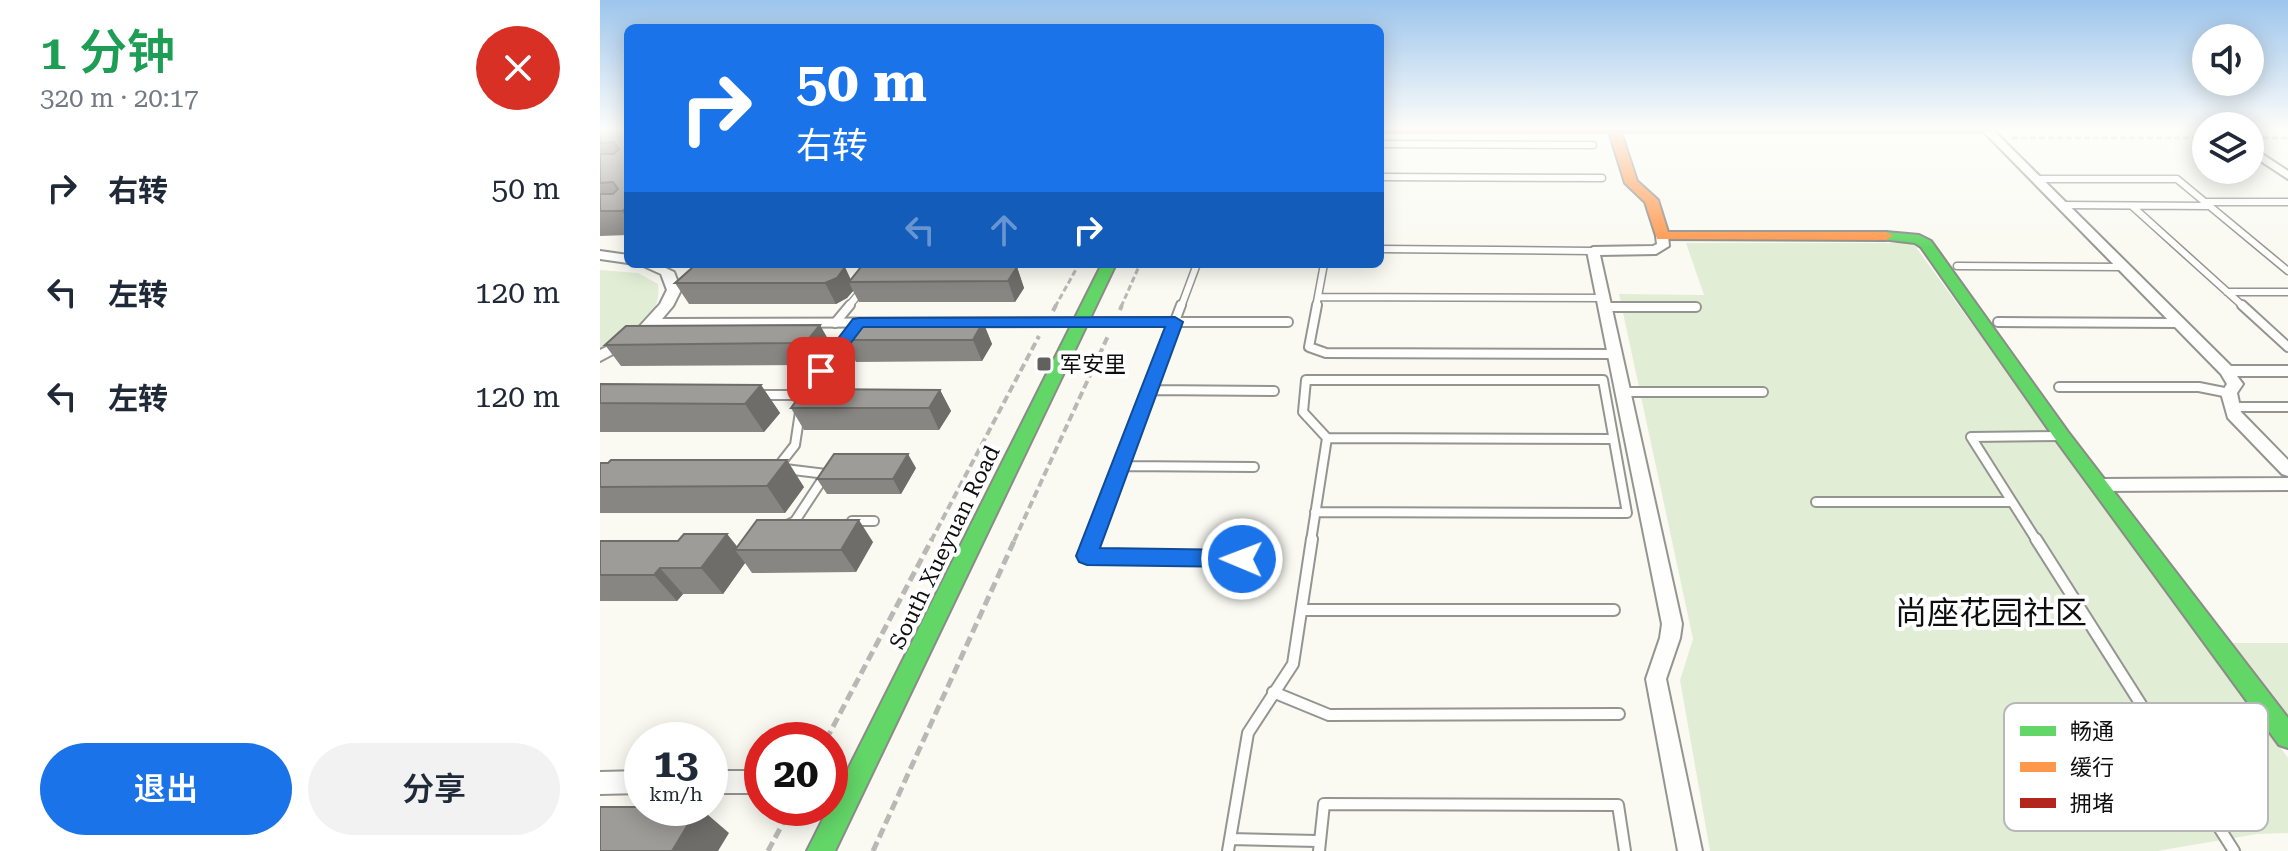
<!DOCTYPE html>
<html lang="zh">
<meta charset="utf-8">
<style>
body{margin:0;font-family:"Roboto Serif","Noto Sans SC",serif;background:#f2f2f3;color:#1f2937;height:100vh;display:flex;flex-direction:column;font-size:30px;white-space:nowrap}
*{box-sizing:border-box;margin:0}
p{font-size:26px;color:#747a83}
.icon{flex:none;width:44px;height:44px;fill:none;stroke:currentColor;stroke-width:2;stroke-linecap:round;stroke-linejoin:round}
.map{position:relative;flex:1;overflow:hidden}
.side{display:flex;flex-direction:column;background:#fff;width:600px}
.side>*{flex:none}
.hud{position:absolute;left:24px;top:24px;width:760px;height:244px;border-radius:12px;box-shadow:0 4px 20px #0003;background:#1a73e8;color:#fff;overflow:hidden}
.buttons{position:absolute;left:1592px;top:24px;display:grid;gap:16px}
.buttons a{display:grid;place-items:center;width:72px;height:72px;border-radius:50%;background:#fff;box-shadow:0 4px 20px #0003;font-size:40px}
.speed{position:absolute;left:24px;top:722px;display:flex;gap:16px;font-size:40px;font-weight:700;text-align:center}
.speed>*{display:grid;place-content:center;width:104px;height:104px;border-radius:50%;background:#fff;box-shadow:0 4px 20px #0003;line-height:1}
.speed small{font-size:20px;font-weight:400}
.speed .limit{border:12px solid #d22;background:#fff;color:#111}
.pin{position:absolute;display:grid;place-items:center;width:68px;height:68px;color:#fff;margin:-34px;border-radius:16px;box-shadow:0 4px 12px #0006}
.me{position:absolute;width:88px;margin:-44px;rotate:271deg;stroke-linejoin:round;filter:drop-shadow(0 0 6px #0008)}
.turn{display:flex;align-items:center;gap:28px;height:168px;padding:0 40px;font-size:36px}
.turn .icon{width:104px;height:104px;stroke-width:2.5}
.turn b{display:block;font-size:56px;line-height:68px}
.lanes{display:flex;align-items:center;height:76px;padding:0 40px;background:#0003;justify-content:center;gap:40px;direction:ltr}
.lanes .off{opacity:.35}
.round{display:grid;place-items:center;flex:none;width:84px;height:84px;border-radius:42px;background:#f2f2f3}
.summary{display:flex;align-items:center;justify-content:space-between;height:136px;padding:0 40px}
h1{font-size:48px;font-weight:600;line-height:60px;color:#1e9e55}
.action{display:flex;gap:16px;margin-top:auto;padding:16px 40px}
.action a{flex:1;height:92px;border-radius:48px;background:#1a73e8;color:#fff;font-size:32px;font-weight:600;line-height:92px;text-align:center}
.action a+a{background:#f2f2f3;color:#1f2937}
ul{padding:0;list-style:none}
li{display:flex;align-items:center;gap:24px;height:104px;padding:0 40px}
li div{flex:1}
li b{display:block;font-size:30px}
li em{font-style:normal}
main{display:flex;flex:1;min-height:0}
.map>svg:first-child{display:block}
.green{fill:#e1eed5}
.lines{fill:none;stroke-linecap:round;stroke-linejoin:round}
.lane-far2-casing{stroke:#949491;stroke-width:9}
.lane-far1-casing{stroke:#949491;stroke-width:12}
.lane-casing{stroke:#949491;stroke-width:14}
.street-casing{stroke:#949491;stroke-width:4}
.fast-casing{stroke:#8b8b88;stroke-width:4}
.slow-casing{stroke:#8b8b88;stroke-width:4}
.jam-casing{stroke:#8b8b88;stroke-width:4}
.path-far2{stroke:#b8b8b7;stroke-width:3;stroke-dasharray:6 3;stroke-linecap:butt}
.path-far1{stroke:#b8b8b7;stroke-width:4;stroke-dasharray:8 4;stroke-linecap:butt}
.path{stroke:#b8b8b7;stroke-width:5;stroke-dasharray:10 5;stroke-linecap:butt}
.lane-far2{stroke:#fefefd;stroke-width:6}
.lane-far1{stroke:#fefefd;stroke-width:8}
.lane{stroke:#fefefd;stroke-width:10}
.street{fill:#fefefd;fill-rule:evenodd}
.fast{fill:#63d668;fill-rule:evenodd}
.slow{fill:#ff974d;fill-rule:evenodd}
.jam{fill:#b3261e;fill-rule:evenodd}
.wall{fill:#888683}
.shaded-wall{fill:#6f6d6a}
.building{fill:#9e9c98;stroke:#6f6d6a;stroke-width:2}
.route{fill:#1a73e8;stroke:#114b97;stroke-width:2}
.poi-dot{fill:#61615e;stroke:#fff;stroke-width:3}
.labels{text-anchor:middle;stroke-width:8;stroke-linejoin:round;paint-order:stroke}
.poi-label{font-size:22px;fill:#0e0e0e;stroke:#fff;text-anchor:start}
.street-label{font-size:22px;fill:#0e0e0e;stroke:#fff}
.near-quarter-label{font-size:32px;fill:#0e0e0e;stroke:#fff}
.key{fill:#fff;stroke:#b7b7b7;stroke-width:2}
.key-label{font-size:22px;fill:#0e0e0e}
</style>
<main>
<section class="side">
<div class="summary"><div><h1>1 分钟</h1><p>320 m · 20:17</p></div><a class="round" style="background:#d93025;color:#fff"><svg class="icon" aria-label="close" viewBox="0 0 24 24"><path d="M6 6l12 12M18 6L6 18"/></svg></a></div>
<ul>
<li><svg class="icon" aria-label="right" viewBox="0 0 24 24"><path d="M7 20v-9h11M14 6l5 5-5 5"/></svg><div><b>右转</b></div><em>50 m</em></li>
<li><svg class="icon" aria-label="left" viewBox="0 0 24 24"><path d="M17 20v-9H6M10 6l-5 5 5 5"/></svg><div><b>左转</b></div><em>120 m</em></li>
<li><svg class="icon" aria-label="left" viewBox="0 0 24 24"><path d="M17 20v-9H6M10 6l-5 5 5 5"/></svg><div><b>左转</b></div><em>120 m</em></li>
</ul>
<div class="action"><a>退出</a><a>分享</a></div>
</section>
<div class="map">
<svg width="1688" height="851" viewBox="0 0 1688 851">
<rect width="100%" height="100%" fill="#fafaf3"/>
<path class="green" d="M1086 243H1313L1688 758V833L1657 834 1557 851H1110L1080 680 1093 639 1019 294 1104 295Z
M0 270 38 273 58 284C64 317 26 338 0 350Z
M1630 643H1688V720Z"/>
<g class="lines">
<defs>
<path id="lane-far2" d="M780 144 993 145
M780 177 1002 178
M1436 179H1577L1688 271
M1605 202H1688
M1461 205 1608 206
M1532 206 1644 307
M780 249 993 251
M1357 266 1524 267
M1627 292H1688
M718 297 1003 298
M248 307 262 290
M581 307 597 264
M716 307 724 264
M1005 307H1096"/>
<path id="lane-far1" d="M717 305 709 347 726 353 1015 354
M1642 305 1688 347
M1005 307H1096
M482 322H688
M1398 322 1579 323
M235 323 250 305
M1459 387H1599L1629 393
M549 390 674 391
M1024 392H1163
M157 395H211
M202 398 251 333
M1632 407H1688
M521 466 654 467
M177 468 195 445 200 412
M185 469 226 474 195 521 187 525
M1216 502H1411
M715 512 1027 513 1003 380H706L703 412 727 438 1013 439
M252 521H274
M492 541 581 305
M711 541 727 438
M1437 541 1371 437 1462 436"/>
<path id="lane" d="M493 539 487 556 642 559
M1436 539 1634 851
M703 610H1014
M673 692 729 715 1019 714
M630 839 718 841
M628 851 648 733 693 664 712 539
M719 851 724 804 1018 805 1025 851"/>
<path id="street" d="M1381 129H1392L1631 366H1688V376H1637L1643 384 1637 393 1641 412 1688 460V476L1682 474 1628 418 1621 393 1627 384 1621 374Z
M1650 146 1688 171V179L1650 154Z
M1062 232 1068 236 1069 246 1056 254 1000 255 1082 624 1080 638 1066 679 1102 851H1078L1046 679 1060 638 1062 624 987 251 993 247 1053 246 1057 244 1056 236Z
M0 251 28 255V263L0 259Z
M39 264H57L74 272 81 290 73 306 62 319 481 318 488 322 481 326 54 327 46 331 39 327 60 304 67 290 61 274Z
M27 337 32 338 34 341 32 344 0 361V350Z
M1688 478V490L1499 491 1493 489 1490 485 1493 481 1499 479Z
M42 771V793L0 794V772Z
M110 771H162V793H110Z"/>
<path id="fast" d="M1020 129H1397L1391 132H1026Z
M1286 232 1319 235 1331 241 1468 432 1688 718V748L1679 745 1456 440 1321 247 1315 243 1281 239V233Z
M502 264H516L235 851H207Z"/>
<path id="slow" d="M1008 129H1020L1037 181 1058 200 1068 232H1286L1293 236 1286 240 1057 239 1045 202 1025 183Z"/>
<path id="jam" d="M780 129H1032L1026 132H780Z"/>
</defs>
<use href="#lane-far2" class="lane-far2-casing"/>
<use href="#lane-far1" class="lane-far1-casing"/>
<use href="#lane" class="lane-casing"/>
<use href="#street" class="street-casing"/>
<use href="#fast" class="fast-casing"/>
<use href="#slow" class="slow-casing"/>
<use href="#jam" class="jam-casing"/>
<path class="path-far2" d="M1412 138H1606
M1654 138H1688
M455 307 479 264
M521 307 540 264"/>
<path class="path-far1" d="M520 310 522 305
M453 311 456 305
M331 541 439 336
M414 541 508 336"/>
<path class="path" d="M226 740 332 539
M168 851 191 808
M273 851 415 539"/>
<use href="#lane-far2" class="lane-far2"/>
<use href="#lane-far1" class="lane-far1"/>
<use href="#lane" class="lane"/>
<use href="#street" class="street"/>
<use href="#fast" class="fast"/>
<use href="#slow" class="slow"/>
<use href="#jam" class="jam"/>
</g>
<path class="wall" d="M0 129H28V235L0 236Z
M417 267 424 288 415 302H259L253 291 247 298 236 304H89L75 283 251 279Z
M383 322 392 344 382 361 256 362 244 340Z
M26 326 232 346 219 362 207 365 21 366 5 345Z
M0 384 161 385 180 413 164 432H0Z
M340 390 351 411 339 430H204L191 408Z
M0 463 204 487 185 513H0Z
M316 468 301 494H227L217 479Z
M127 534 137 547 273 542 256 572 152 573 145 563 123 594H83L77 601H0V541H78Z"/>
<path class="shaded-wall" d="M28 207V220L22 211Z
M245 267 252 282H249L253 291 247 298 236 304 225 283Z
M417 267 424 288 415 302 408 281Z
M383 322 392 344 382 361 373 340Z
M220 325 232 346 219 362 207 365 195 343Z
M161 385 180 413 164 432 145 404Z
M340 390 351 411 339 430 329 408Z
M308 454 316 468 301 494 293 479Z
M187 460 204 487 185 513 167 486Z
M259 520 273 542 256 572 241 550Z
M127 534 140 550H135L145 563 123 594 101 568Z
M60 568 83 594 77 601 54 575Z
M98 808H100L129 833 118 851H72Z"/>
<path class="building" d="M0 129H28V207L22 211H0V194H13L18 189 13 182 0 183V154H14L19 149 14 142 0 143Z
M93 267H245L237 278 225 283H75Z
M261 267H417L408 281 249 282Z
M383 322 373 340H244L258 323Z
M220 325 207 341 195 343 5 345 26 326Z
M0 384 161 385 145 404 0 403Z
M205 389 340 390 329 408H191Z
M234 454H308L293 479H217Z
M11 460H187L167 486 0 487V463H8Z
M157 520H259L241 550H135Z
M84 534H127L101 568H60L54 575H0V541H78Z
M0 807H42V808H98L72 851H0Z"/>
<linearGradient id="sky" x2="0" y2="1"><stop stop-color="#9dc5ec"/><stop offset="0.52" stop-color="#fdfdfa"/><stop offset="1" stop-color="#fdfdfa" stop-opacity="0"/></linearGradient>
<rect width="1688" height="248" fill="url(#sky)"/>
<path class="route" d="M575 317 583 322 500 548 642 550 649 553 652 559 649 564 642 567 487 565 479 562 476 556 565 327H263L227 374H215L213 371 253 319 259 318Z"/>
<rect class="poi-dot" x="436" y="356" width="16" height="16" rx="4"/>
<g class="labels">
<g class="poi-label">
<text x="460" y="372">军安里</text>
</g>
<g class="street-label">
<text transform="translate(344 547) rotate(-64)" y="8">South Xueyuan Road</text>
</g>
<g class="near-quarter-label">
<text x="1391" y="624">尚座花园社区</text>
</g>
</g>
<rect x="1404" y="703" width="264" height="128" rx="12" class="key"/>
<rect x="1420" y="726" width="36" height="10" fill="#63d668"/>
<rect x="1420" y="762" width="36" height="10" fill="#ff974d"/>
<rect x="1420" y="798" width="36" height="10" fill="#b3261e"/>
<g class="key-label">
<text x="1470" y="739">畅通</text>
<text x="1470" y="775">缓行</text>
<text x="1470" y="811">拥堵</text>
</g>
</svg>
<div class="buttons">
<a><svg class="icon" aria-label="sound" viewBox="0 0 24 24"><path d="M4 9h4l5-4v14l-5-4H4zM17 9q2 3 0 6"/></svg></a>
<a><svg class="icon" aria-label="layers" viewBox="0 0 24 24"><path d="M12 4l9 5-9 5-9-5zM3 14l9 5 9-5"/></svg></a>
</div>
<div class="speed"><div>13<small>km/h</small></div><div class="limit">20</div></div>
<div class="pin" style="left:221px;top:371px;background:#d93025"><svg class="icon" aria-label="arrive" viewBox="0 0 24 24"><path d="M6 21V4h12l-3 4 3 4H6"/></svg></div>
<svg class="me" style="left:642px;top:559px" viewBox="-20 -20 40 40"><circle r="17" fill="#1a73e8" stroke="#fff" stroke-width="3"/><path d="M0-11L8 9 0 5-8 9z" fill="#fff"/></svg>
<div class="hud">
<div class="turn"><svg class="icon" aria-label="right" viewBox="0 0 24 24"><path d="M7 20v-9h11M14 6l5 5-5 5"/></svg><div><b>50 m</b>右转</div></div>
<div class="lanes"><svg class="icon off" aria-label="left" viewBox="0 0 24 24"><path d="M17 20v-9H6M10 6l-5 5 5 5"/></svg><svg class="icon off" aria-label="ahead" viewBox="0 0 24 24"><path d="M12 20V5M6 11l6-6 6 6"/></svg><svg class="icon" aria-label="right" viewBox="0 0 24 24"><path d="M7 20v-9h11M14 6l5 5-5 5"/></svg></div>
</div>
</div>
</main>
